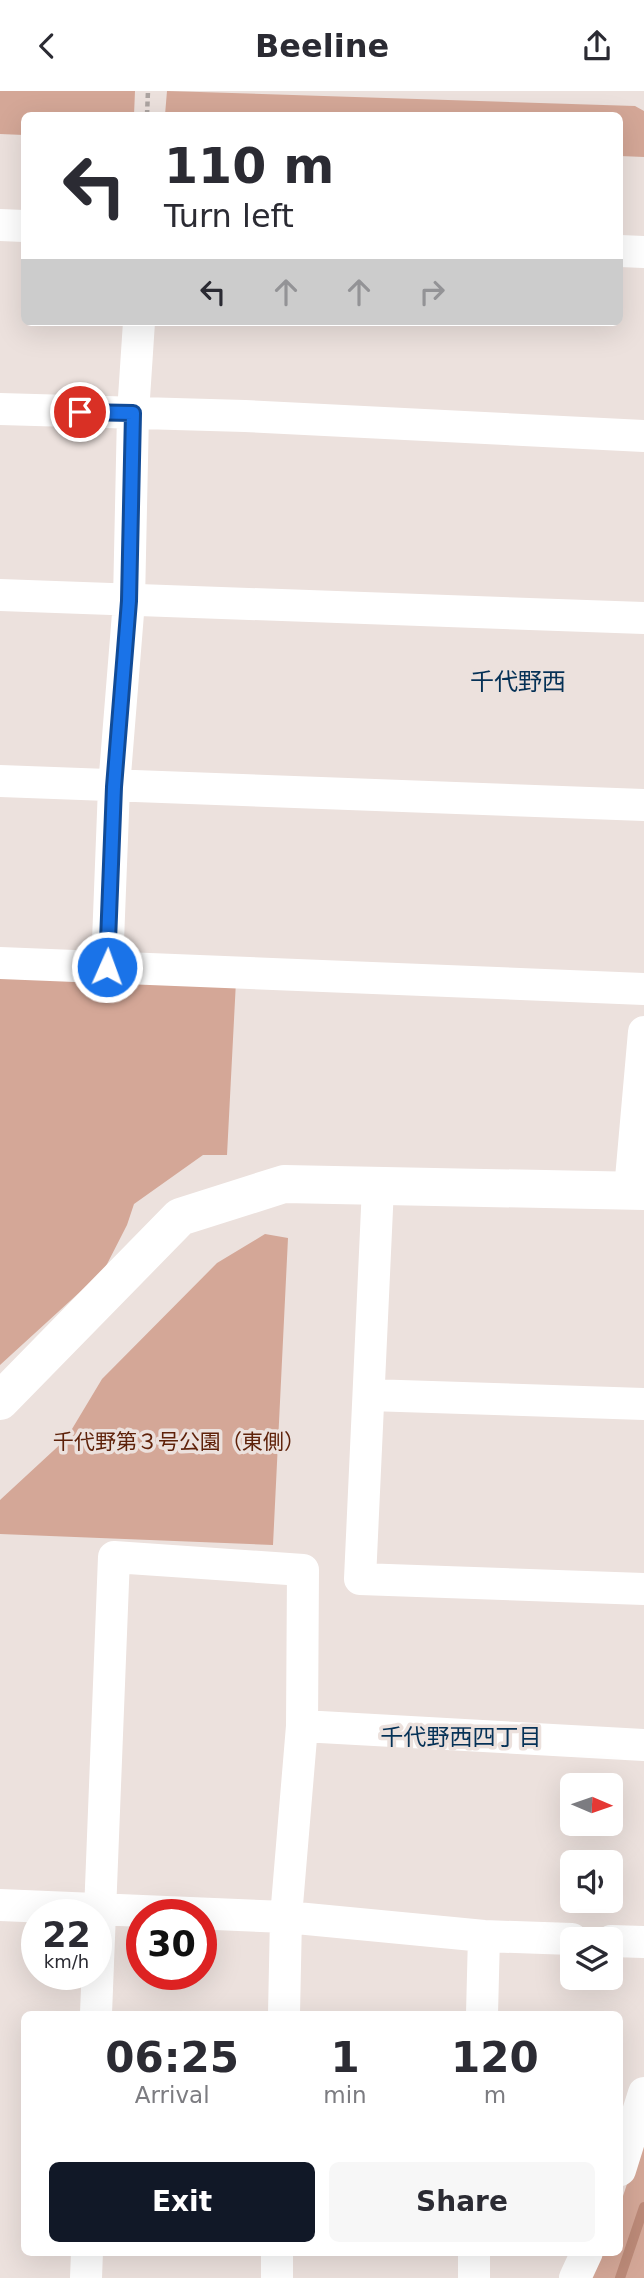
<!DOCTYPE html>
<meta charset="utf-8">
<style>
body{margin:0;font-family:"DejaVu Sans","Noto Sans JP",sans-serif;background:#f7f7f7;color:#2b2b33;height:100vh;display:flex;flex-direction:column;font-size:26px;white-space:nowrap}
*{box-sizing:border-box;margin:0}
p{font-size:23px;color:#7c7c81}
.icon{flex:none;width:38px;height:38px;fill:none;stroke:currentColor;stroke-width:2;stroke-linecap:round;stroke-linejoin:round}
.map{position:relative;flex:1;overflow:hidden}
.drawer{position:absolute;left:21px;top:1920px;width:602px;height:245px;display:flex;flex-direction:column;background:#fff;border-radius:10px;box-shadow:0 7px 28px #0002}
.drawer>*{flex:none}
.hud{position:absolute;left:21px;top:21px;width:602px;height:214px;border-radius:10px;box-shadow:0 7px 28px #0002;background:#fff;color:#2b2b33;overflow:hidden}
.needle{width:46px;rotate:92deg}
.controls{position:absolute;left:560px;top:1682px;display:grid;gap:14px}
.controls a{display:grid;place-items:center;width:63px;height:63px;border-radius:10px;background:#fff;box-shadow:0 7px 28px #0002;font-size:35px}
.speed{position:absolute;left:21px;top:1808px;display:flex;gap:14px;font-size:35px;font-weight:700;text-align:center}
.speed>*{display:grid;place-content:center;width:91px;height:91px;border-radius:50%;background:#fff;box-shadow:0 7px 28px #0002;line-height:1}
.speed small{font-size:18px;font-weight:400}
.speed .limit{border:10px solid #d22;background:#fff;color:#111}
.pin{position:absolute;display:grid;place-items:center;width:60px;height:60px;color:#fff;margin:-30px;border:4px solid #fff;border-radius:50%;box-shadow:0 2px 7px #0007}
.me{position:absolute;width:77px;margin:-38px;rotate:2deg;stroke-linejoin:round;filter:drop-shadow(0 0 5px #0008)}
.turn{display:flex;align-items:center;gap:24px;height:147px;padding:0 28px;font-size:32px}
.turn .icon{width:91px;height:91px;stroke-width:2.5}
.turn b{display:block;font-size:49px;line-height:60px}
.lanes{display:flex;align-items:center;height:66px;padding:0 28px;background:#0003;justify-content:center;gap:35px;direction:ltr}
.lanes .off{opacity:.35}
.eta{display:flex;justify-content:space-evenly;align-items:center;height:119px;text-align:center}
.eta b{font-size:42px;font-weight:700;line-height:49px}
.cta{display:flex;gap:14px;margin-top:auto;padding:14px 28px}
.cta a{flex:1;height:80px;border-radius:10px;background:#111827;color:#fff;font-size:28px;font-weight:700;line-height:80px;text-align:center}
.cta a+a{background:#f7f7f7;color:#2b2b33}
header{display:flex;justify-content:space-between;align-items:center;height:91px;padding:0 28px;background:#fff;font-size:32px;font-weight:700}
.map>svg:first-child{display:block}
.green{fill:#d4a797}
.lines{fill:none;stroke-linecap:round;stroke-linejoin:round}
.stream{stroke:#bc8a78;stroke-width:10}
.path{stroke:#aca4a1;stroke-width:4.5;stroke-dasharray:5 3.5;stroke-linecap:butt}
.street{stroke:#fff;stroke-width:32}
.secondary{stroke:#fff;stroke-width:38}
.route-casing{stroke:#114b97;stroke-width:18}
.route{stroke:#1a73e8;stroke-width:12}
.labels{text-anchor:middle;stroke-width:7;stroke-linejoin:round;paint-order:stroke}
.park-label{font-size:21px;fill:#5e2109;stroke:#ece1dd}
.neighbourhood-label{font-size:23px;fill:#053156;stroke:#ece1dd}
.quarter-label{font-size:24px;fill:#053156;stroke:#ece1dd}
</style>
<header><svg class="icon" aria-label="back" viewBox="0 0 24 24"><path d="M15 5l-7 7 7 7"/></svg>Beeline<svg class="icon" aria-label="share" viewBox="0 0 24 24"><path d="M12 15V3M7 8l5-5 5 5M5 13v7h14v-7"/></svg></header>
<div class="map">
<svg width="644" height="2187" viewBox="0 0 644 2187">
<rect width="100%" height="100%" fill="#ece1dd"/>
<path class="green" d="M0 0H135L134 24H24V44L0 43Z
M167 0 635 15 644 20V66L620 65V24H165Z
M0 885 236 890 227 1064H203L134 1113 127 1134 104 1179 0 1274Z
M265 1143 288 1147 273 1454 0 1443V1409L66 1348 102 1288 217 1172Z
M644 2042V2187H590L601 2161H620V2114Z"/>
<g class="lines">
<path class="stream" d="M620 2187 644 2116"/>
<path class="path" d="M147 24 148 0"/>
<path class="street" d="M0 134 24 135
M620 160 644 161
M0 318 245 325 644 345
M0 504 644 527
M0 690 644 714
M0 872 644 898
M107 876 114 696 129 510 133 322 139 231
M378 1096 360 1488 644 1498
M630 1099 644 941
M369 1304 644 1313
M302 1635 644 1654
M0 1814 286 1826 484 1845 572 1848
M611 1850 644 1851
M96 1923 114 1466 303 1479 302 1635 286 1826 284 1923
M482 1923 484 1845
M620 2079 644 2002
M86 2187 87 2161
M277 2187V2161
M474 2187V2161
M575 2187 587 2161"/>
<path class="secondary" d="M0 1310 180 1126 284 1093 644 1100"/>
</g>
<g class="lines">
<defs>
<path id="route" d="M80 321 133 322 129 510 114 696 107 876"/>
</defs>
<use href="#route" class="route-casing"/>
<use href="#route" class="route"/>
</g>
<g class="labels">
<g class="park-label">
<text x="179" y="1358">千代野第３号公園（東側）</text>
</g>
<g class="neighbourhood-label">
<text x="461" y="1654">千代野西四丁目</text>
</g>
<g class="quarter-label">
<text x="518" y="599">千代野西</text>
</g>
</g>
</svg>
<div class="controls">
<a><svg class="needle" viewBox="-14 -14 28 28"><path d="M0-13l5 13h-10z" fill="#e53935"/><path d="M0 13l5-13h-10z" fill="#7c7c81"/></svg></a>
<a><svg class="icon" aria-label="sound" viewBox="0 0 24 24"><path d="M4 9h4l5-4v14l-5-4H4zM17 9q2 3 0 6"/></svg></a>
<a><svg class="icon" aria-label="layers" viewBox="0 0 24 24"><path d="M12 4l9 5-9 5-9-5zM3 14l9 5 9-5"/></svg></a>
</div>
<div class="speed"><div>22<small>km/h</small></div><div class="limit">30</div></div>
<div class="pin" style="left:80px;top:321px;background:#d93025"><svg class="icon" aria-label="arrive" viewBox="0 0 24 24"><path d="M6 21V4h12l-3 4 3 4H6"/></svg></div>
<svg class="me" style="left:107px;top:876px" viewBox="-20 -20 40 40"><circle r="17" fill="#1a73e8" stroke="#fff" stroke-width="3"/><path d="M0-11L8 9 0 5-8 9z" fill="#fff"/></svg>
<div class="hud">
<div class="turn"><svg class="icon" aria-label="left" viewBox="0 0 24 24"><path d="M17 20v-9H6M10 6l-5 5 5 5"/></svg><div><b>110 m</b>Turn left</div></div>
<div class="lanes"><svg class="icon" aria-label="left" viewBox="0 0 24 24"><path d="M17 20v-9H6M10 6l-5 5 5 5"/></svg><svg class="icon off" aria-label="ahead" viewBox="0 0 24 24"><path d="M12 20V5M6 11l6-6 6 6"/></svg><svg class="icon off" aria-label="ahead" viewBox="0 0 24 24"><path d="M12 20V5M6 11l6-6 6 6"/></svg><svg class="icon off" aria-label="right" viewBox="0 0 24 24"><path d="M7 20v-9h11M14 6l5 5-5 5"/></svg></div>
</div>
<section class="drawer">
<div class="eta">
<div><b>06:25</b><p>Arrival</p></div>
<div><b>1</b><p>min</p></div>
<div><b>120</b><p>m</p></div>
</div>
<div class="cta"><a>Exit</a><a>Share</a></div>
</section>
</div>
